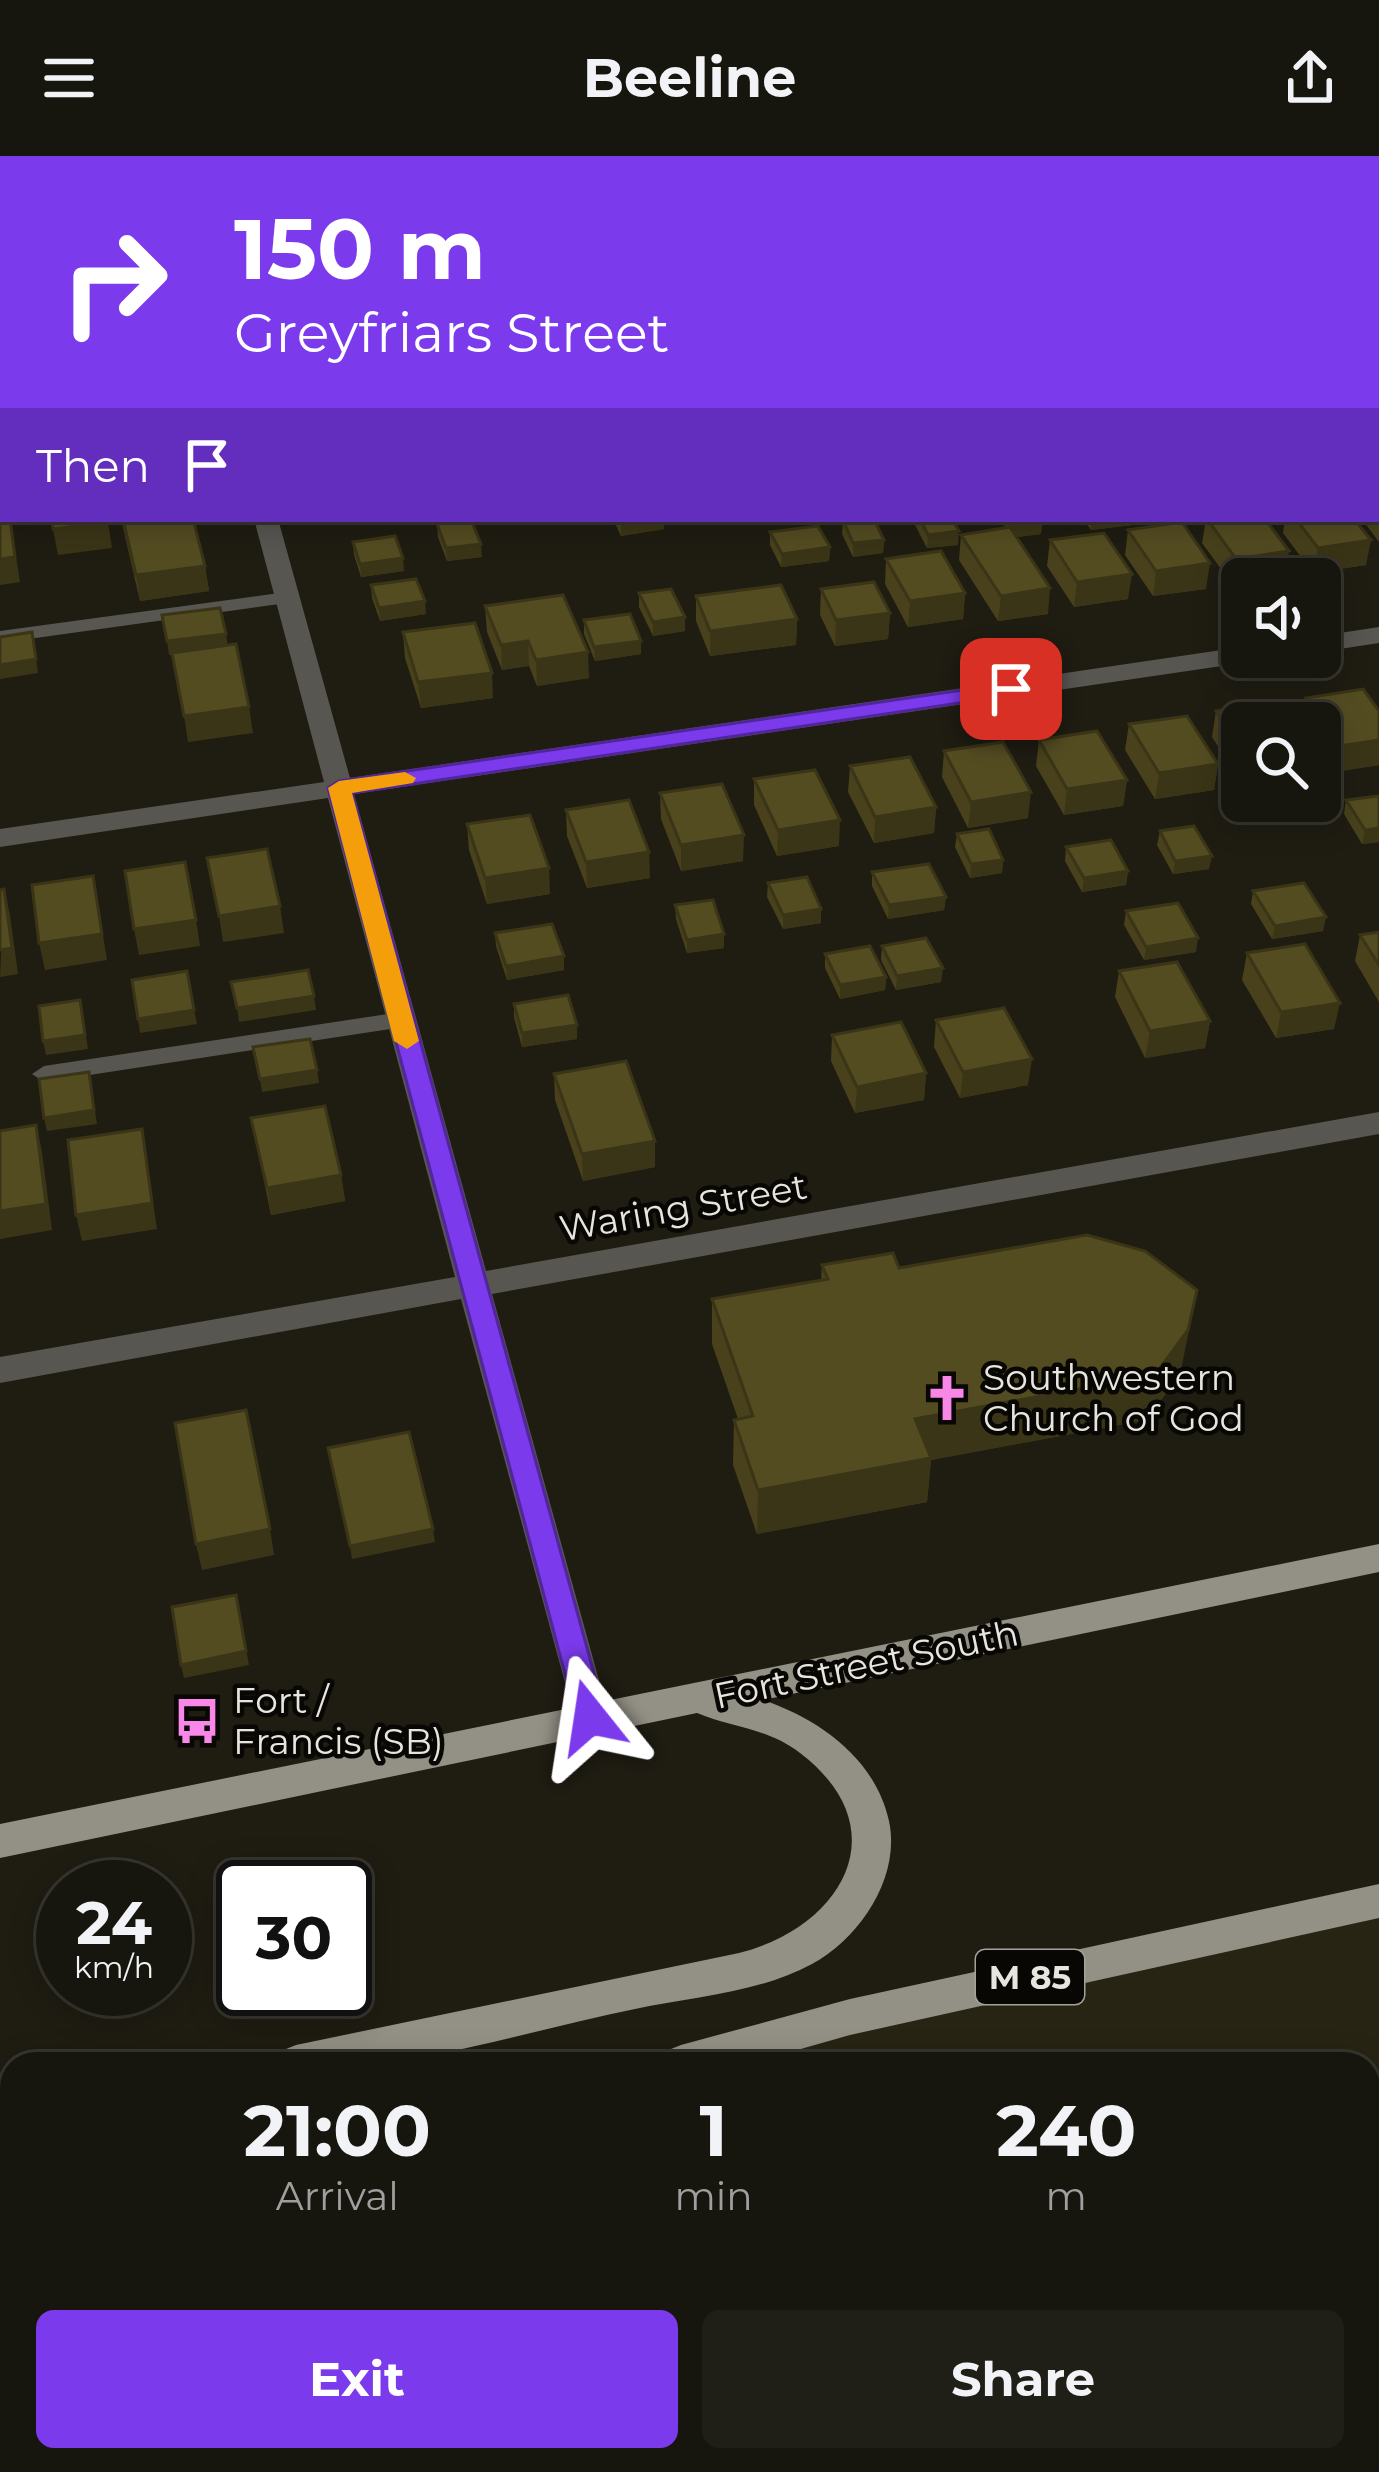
<!DOCTYPE html>
<style>
body{margin:0;font-family:Montserrat,sans-serif;background:#201f17;color:#f1f3f6;height:100vh;display:flex;flex-direction:column;font-size:45px;white-space:nowrap}
*{box-sizing:border-box;margin:0}
p{font-size:39px;color:#9e9f9e}
.icon{flex:none;width:66px;height:66px;fill:none;stroke:currentColor;stroke-width:2;stroke-linecap:round;stroke-linejoin:round}
.map{position:relative;flex:1;overflow:hidden}
.drawer{position:absolute;left:0px;top:1896px;width:1380px;height:420px;display:flex;flex-direction:column;background:#17160e;border-radius:36px 36px 0 0;box-shadow:0 6px 30px #0003,0 0 0 3px #36352e}
.drawer>*{flex:none}
.guide{position:absolute;left:0px;top:0px;width:1380px;height:366px;box-shadow:0 6px 30px #0003,0 0 0 3px #36352e;background:#7c3aed;color:#fff;overflow:hidden}
.buttons{position:absolute;left:1221px;top:402px;display:grid;gap:24px}
.buttons a{display:grid;place-items:center;width:120px;height:120px;border-radius:18px;background:#17160e;box-shadow:0 6px 30px #0003,0 0 0 3px #36352e;font-size:60px}
.speed{position:absolute;left:36px;top:1704px;display:flex;gap:24px;font-size:60px;font-weight:700;text-align:center}
.speed>*{display:grid;place-content:center;width:156px;height:156px;border-radius:50%;background:#17160e;box-shadow:0 6px 30px #0003,0 0 0 3px #36352e;line-height:1}
.speed small{font-size:30px;font-weight:400}
.speed .limit{border:6px solid #111;border-radius:18px;background:#fff;color:#111}
.pin{position:absolute;display:grid;place-items:center;width:102px;height:102px;color:#fff;margin:-51px;border-radius:24px;box-shadow:0 6px 18px #0006}
.me{position:absolute;width:132px;margin:-66px;rotate:345deg;stroke-linejoin:round;filter:drop-shadow(0 0 9px #0008)}
.turn{display:flex;align-items:center;gap:42px;height:252px;padding:0 36px;font-size:54px}
.turn .icon{width:156px;height:156px;stroke-width:2.5}
.turn b{display:block;font-size:84px;line-height:102px}
.then{display:flex;align-items:center;height:114px;padding:0 36px;background:#0003;gap:24px;font-size:45px}
.eta{display:flex;justify-content:space-evenly;align-items:center;height:204px;text-align:center}
.eta b{font-size:72px;font-weight:700;line-height:84px}
.cta{display:flex;gap:24px;margin-top:auto;padding:24px 36px}
.cta a{flex:1;height:138px;border-radius:18px;background:#7c3aed;color:#fff;font-size:48px;font-weight:700;line-height:138px;text-align:center}
.cta a+a{background:#201f17;color:#f1f3f6}
header{display:flex;justify-content:space-between;align-items:center;height:156px;padding:0 36px;background:#17160e;font-size:54px;font-weight:700}
.map>svg:first-child{display:block}
.built{fill:#282413}
.lines{fill:none;stroke-linecap:round;stroke-linejoin:round}
.service{fill:#575651;fill-rule:evenodd}
.minor{fill:#575651;fill-rule:evenodd}
.primary{fill:#939085;fill-rule:evenodd}
.motorway{fill:#aaa79a;fill-rule:evenodd}
.wall{fill:#48411c}
.shaded-wall{fill:#3b3517}
.building{fill:#544c21;stroke:#3b3517;stroke-width:3}
.route{fill:#7c3aed;stroke:#51269a;stroke-width:3}
.slow{fill:#f59e0b}
.labels{text-anchor:middle;stroke-width:9;stroke-linejoin:round;paint-order:stroke}
.shield{fill:#080704;stroke:#a3a29d;stroke-width:3}
.shield-label{font-size:33px;font-weight:bold;fill:#e6e5de}
.street-label{font-size:36px;fill:#e6e5de;stroke:#080704}
.poi-label{font-size:36px;fill:#e6e5de;stroke:#080704;text-anchor:start}
</style>
<header><svg class="icon" aria-label="menu" viewBox="0 0 24 24"><path d="M4 6h16M4 12h16M4 18h16"/></svg>Beeline<svg class="icon" aria-label="share" viewBox="0 0 24 24"><path d="M12 15V3M7 8l5-5 5 5M5 13v7h14v-7"/></svg></header>
<div class="map">
<svg width="1379" height="2316" viewBox="0 0 1379 2316">
<rect width="100%" height="100%" fill="#1f1d12"/>
<path class="built" d="M1379 1745V2254L1368 2257V1908H681Z
M12 2060V2304H1188L1142 2316H0V2063Z"/>
<g class="lines">
<path class="service" d="M287 436 294 438V446L0 487V475Z
M401 856 410 858 413 864 410 870 44 926 32 918 44 910Z
M1379 2236V2272L1368 2275V2239Z
M1128 2304H1207L1202 2316H1123Z"/>
<path class="minor" d="M1377 133H1379V147H1377Z
M3 305V319L0 320V306Z
M254 363H278L350 622 1242 491V501H1253L1242 507 354 638 486 1115 1379 956V978L492 1138 609 1560 603 1571 590 1576 577 1571 461 1143 0 1227V1201L455 1121 328 642 0 691V673L324 626Z
M1379 471V487L1320 496V480Z
M764 2304H810L813 2316H767Z"/>
<path class="primary" d="M1379 1388V1416L763 1544C819 1563 875 1602 889 1665 901 1721 860 1782 812 1808 758 1837 693 1841 635 1853 552 1870 469 1895 385 1907 350 1913 311 1908 275 1908L281 1895 296 1889 739 1797C842 1771 900 1673 800 1597 768 1572 733 1572 697 1557L0 1702V1668Z
M1379 1728V1762L850 1879 748 1908H660L666 1895 681 1889 850 1843Z
M12 1952V1992L0 1994V1954Z
M12 2040V2080L0 2084V2042Z"/>
<path class="motorway" d="M133 0H182L131 3Z
M709 0H756L707 3Z
M0 11H3V25H0Z
M3 75V89L0 90V76Z"/>
</g>
<path class="wall" d="M1377 340H1379V386L1364 366V363H1377Z
M121 363H193L205 410 209 435 140 445Z
M613 363H664V373L621 380Z
M915 363H952L958 389 927 392 915 369Z
M1001 363H1041V378L1017 381 1048 458 998 465 959 404 961 379 1006 372Z
M1083 363H1142L1141 368 1091 374Z
M1206 363 1285 420 1266 423H1242L1232 428 1202 387Z
M1285 363H1354L1366 409 1313 417 1283 377Z
M843 364 884 384 883 397 853 401 842 378Z
M437 368 482 401 447 405 438 381Z
M1128 374 1206 433 1153 440 1125 399Z
M770 376 830 391 829 405 781 411 770 389Z
M1050 384 1128 443 1074 451 1047 410Z
M353 386 404 415 361 421 354 399Z
M886 403 965 437 963 463 908 471 885 428Z
M371 429 426 458 380 465 372 442Z
M821 433 890 457 888 483 835 490 820 459Z
M639 437 685 475 653 480 639 451Z
M696 440 797 463 796 489 710 500 696 465Z
M485 450 589 522 537 530 529 510 502 514 487 476Z
M584 464 641 485V498L595 505 584 478Z
M403 476 493 542 421 552 405 502Z
M1306 542 1379 555V609L1335 616 1320 594V567H1301Z
M1216 555 1242 567V627L1212 581Z
M1129 568 1218 608 1214 634 1155 643 1125 594Z
M1039 584 1127 624 1123 650 1064 659 1036 610Z
M944 595 1028 662 968 672 942 621Z
M850 610 936 651 934 677 874 687 848 636Z
M754 623 839 690 777 700 754 649Z
M660 637 743 705 681 715 661 663Z
M1379 640V686L1362 688 1344 658 1346 644Z
M566 654 650 722 587 732 567 680Z
M467 668 550 738 487 748 469 694Z
M1160 675 1209 713 1173 718 1157 689Z
M957 678 1003 704 1002 717 970 722 955 691Z
M1066 691 1128 715 1126 729 1082 736 1065 705Z
M872 716 946 741 944 754 888 763 872 730Z
M768 727 821 753V767L783 773 767 741Z
M1253 735 1323 775 1272 783 1251 748Z
M675 749 724 792 687 797 676 763Z
M1126 755 1196 796 1144 804 1124 769Z
M1379 776V846L1355 805 1360 779Z
M495 777 564 800V814L507 824 496 790Z
M882 790 941 826 896 834 881 804Z
M1247 797 1334 873 1276 882 1242 824Z
M825 798 886 821 885 834 840 843 825 812Z
M1119 815 1210 865 1205 892 1145 902 1115 841Z
M514 848 577 883 522 891 514 861Z
M936 864 1028 929 960 942 934 891Z
M832 879 926 917 924 944 855 957 831 905Z
M554 918 655 985V1011L583 1025 555 944Z
M251 962 341 1019 345 1045 271 1059Z
M822 1109 899 1112 1180 1219 1146 1264 931 1304 927 1346 757 1378 733 1309 734 1264 738 1263 712 1188V1143L821 1124Z"/>
<path class="shaded-wall" d="M10 363 20 426 0 429V403Z
M363 363H394L363 367Z
M646 363H664V373L621 380V367Z
M1092 363H1142L1141 368 1091 374Z
M1043 365 1041 378 1011 382 1012 369Z
M108 366 112 392 58 399 53 373Z
M959 375 958 389 927 392 928 379Z
M884 384 883 397 853 401V387Z
M1371 384 1366 409 1313 417 1318 392Z
M481 388 482 401 447 405 446 392Z
M830 391 829 405 781 411 782 398Z
M1289 395 1285 420 1266 423H1242V427L1232 428 1236 403Z
M403 402 404 415 361 421 360 408Z
M1210 407 1206 433 1153 440 1156 415Z
M205 410 209 435 140 445 136 419Z
M1132 418 1128 443 1074 451 1077 426Z
M1050 432 1048 458 998 465 1001 440Z
M965 437 963 463 908 471 910 445Z
M425 445 426 458 380 465 379 452Z
M890 457 888 483 835 490 836 464Z
M685 461V475L653 480V466Z
M797 463 796 489 710 500V475Z
M32 476 38 517 0 523V509Z
M226 478 228 491 169 499 167 485Z
M528 485 529 510 502 514 501 489Z
M641 485V498L595 505 594 491Z
M588 496 589 522 537 530 536 504Z
M492 517 493 542 421 552 418 526Z
M249 551 253 577 188 586 184 560Z
M1379 584V609L1335 616 1340 590Z
M1218 608 1214 634 1155 643 1159 617Z
M1127 624 1123 650 1064 659 1067 633Z
M1031 636 1028 662 968 672 971 646Z
M936 651 934 677 874 687 875 661Z
M840 664 839 690 777 700 778 674Z
M1379 672V686L1362 688 1365 674Z
M744 679 743 705 681 715V689Z
M649 696 650 722 587 732 586 706Z
M1212 700 1209 713 1173 718 1175 705Z
M1003 704 1002 717 970 722 971 708Z
M549 712 550 738 487 748 485 722Z
M1128 715 1126 729 1082 736 1084 722Z
M93 720 107 804 45 814 39 787Z
M4 733 10 759 18 818 0 821Z
M946 741 944 754 888 763 889 749Z
M280 750 284 777 223 786 219 760Z
M821 753V767L783 773V759Z
M1326 761 1323 775 1272 783 1275 770Z
M196 764 200 790 139 799 134 773Z
M724 778V792L687 797V784Z
M1198 782 1196 796 1144 804 1146 791Z
M564 800V814L507 824 506 810Z
M943 812 941 826 896 834 897 820Z
M886 821 885 834 840 843V829Z
M314 840 316 854 239 866 237 852Z
M80 844 88 893 46 899 43 885Z
M1340 847 1334 873 1276 882 1281 856Z
M194 854 197 868 140 877 138 863Z
M1210 865 1205 892 1145 902 1150 875Z
M577 869V883L522 891V877Z
M1032 903 1028 929 960 942 963 916Z
M317 914 319 927 262 936 260 923Z
M89 916 97 968 47 975 44 962Z
M926 917 924 944 855 957 857 931Z
M36 969 42 996 52 1074 0 1083V1055Z
M142 973 157 1073 82 1085 76 1059Z
M655 985V1011L583 1025 582 998Z
M341 1019 345 1045 271 1059 267 1032Z
M1197 1134 1180 1219 1146 1264 931 1304 927 1346 757 1378 758 1334Z
M270 1373 274 1399 202 1414 196 1388Z
M433 1373 435 1386 352 1403 350 1390Z
M236 1439 249 1509 184 1522 181 1509Z
M60 2304H69L70 2316H61Z"/>
<path class="building" d="M1377 41H1379V65L1377 66Z
M1377 182H1379V220L1377 221Z
M1379 231V270H1377V232Z
M0 350H3V363H10L15 401 0 403Z
M51 363H107L108 366 53 373Z
M123 363H193L205 410 136 419Z
M619 363H646L621 367Z
M855 363H874L884 384 853 387 843 364Z
M920 363H952L959 375 928 379Z
M1009 363H1041L1043 365 1012 369Z
M1207 363H1265L1289 395 1236 403Z
M1296 363H1354L1371 384 1318 392Z
M471 364 481 388 446 392 437 368Z
M1182 366 1210 407 1156 415 1128 374Z
M818 370 830 391 782 398 770 376Z
M1010 371 1050 432 1001 440 961 379Z
M1104 377 1132 418 1077 426 1050 384Z
M395 380 403 402 360 408 353 386Z
M941 395 965 437 910 445 886 403Z
M416 423 425 445 379 452 371 429Z
M874 426 890 457 836 464 821 433Z
M781 429 797 463 710 475 696 440Z
M671 433 685 461 653 466 639 437Z
M563 439 588 496 536 504 528 485 501 489 485 450Z
M220 452 226 478 167 485 162 459Z
M630 458 641 485 594 491 584 464Z
M475 467 492 517 418 526 403 476Z
M32 476 36 503 0 509V481Z
M236 488 249 551 184 560 172 497Z
M1363 533 1379 555V584L1340 590 1306 542Z
M1273 546 1288 567H1242V594L1216 555Z
M1187 560 1218 608 1159 617 1129 568Z
M1097 575 1127 624 1067 633 1039 584Z
M1003 586 1031 636 971 646 944 595Z
M910 601 936 651 875 661 850 610Z
M815 614 840 664 778 674 754 623Z
M722 628 744 679 681 689 660 637Z
M1379 640V672L1365 674 1346 644Z
M629 644 649 696 586 706 566 654Z
M530 659 549 712 485 722 467 668Z
M1194 670 1212 700 1175 705 1160 675Z
M989 673 1003 704 971 708 957 678Z
M1111 684 1128 715 1084 722 1066 691Z
M267 693 280 750 219 760 207 702Z
M185 706 196 764 134 773 125 715Z
M929 708 946 741 889 749 872 716Z
M93 720 102 778 39 787 32 729Z
M807 721 821 753 783 759 768 727Z
M1304 727 1326 761 1275 770 1253 735Z
M4 733 12 792 0 794V734Z
M713 744 724 778 687 784 675 749Z
M1178 747 1198 782 1146 791 1126 755Z
M552 768 564 800 506 810 495 777Z
M1379 776V809L1360 779Z
M926 782 943 812 897 820 882 790Z
M1305 788 1340 847 1281 856 1247 797Z
M870 790 886 821 840 829 825 798Z
M1177 806 1210 865 1150 875 1119 815Z
M308 814 314 840 237 852 231 826Z
M187 815 194 854 138 863 132 824Z
M568 839 577 869 522 877 514 848Z
M80 844 85 879 43 885 39 850Z
M1004 852 1032 903 963 916 936 864Z
M901 866 926 917 857 931 832 879Z
M310 883 317 914 260 923 253 891Z
M626 905 655 985 582 998 554 918Z
M89 916 94 954 44 962 39 923Z
M325 950 341 1019 267 1032 251 962Z
M36 969 46 1048 0 1055V975Z
M142 973 152 1047 76 1059 68 984Z
M1087 1079 1145 1095 1197 1134 1188 1174 1155 1219 915 1263 931 1302 758 1334 734 1264 753 1260 712 1143 828 1123 822 1109 893 1097 899 1112Z
M246 1254 270 1373 196 1388 175 1267Z
M409 1276 433 1373 350 1390 328 1292Z
M236 1439 246 1495 181 1509 172 1451Z
M12 2197V2304H60L61 2316H0V2200Z
M443 2304H701L704 2316H445Z"/>
<path class="route" d="M1011 527 1019 529V538L352 637 606 1561 601 1570 590 1573 579 1570 328 632 339 625Z"/>
<path class="slow" d="M405 616 416 622 413 627 352 637 419 885 407 893 394 885 328 632 339 625Z"/>
<defs>
<symbol id="church-bare" viewBox="-9 -9 18 18"><path d="M-1.2-6h2.4v3.5h3.3v2.4h-3.3V6h-2.4V-.1h-3.3v-2.4h3.3Z" fill="#f987e8" stroke="#080704" stroke-width="2.5" paint-order="stroke"/></symbol>
<symbol id="bus-bare" viewBox="-9 -9 18 18"><path d="M-5-6H5V4H4V6H2V4H-2V6H-4V4H-5ZM-3.5-4V0h7V-4ZM-3.5 1.2v1.5H-2V1.2ZM2 1.2v1.5H3.5V1.2Z" fill="#f987e8" stroke="#080704" stroke-width="2.5" paint-order="stroke"/></symbol>
</defs>
<g fill-rule="evenodd">
<use href="#church-bare" x="914" y="1209" width="66" height="66"/>
<use href="#bus-bare" x="164" y="1532" width="66" height="66"/>
</g>
<g class="labels">
<rect class="shield" x="976" y="1794" width="108" height="54" rx="9"/>
<g class="shield-label">
<text x="1030" y="1833">M 85</text>
</g>
<g class="street-label">
<text transform="translate(683 1051) rotate(-10)" y="13">Waring Street</text>
<text transform="translate(866 1508) rotate(-12)" y="13">Fort Street South</text>
</g>
<g class="poi-label">
<text x="983" y="1234">Southwestern<tspan x="983" dy="41">Church of God</tspan></text>
<text x="233" y="1557">Fort /<tspan x="233" dy="41">Francis (SB)</tspan></text>
</g>
</g>
</svg>
<div class="buttons">
<a><svg class="icon" aria-label="sound" viewBox="0 0 24 24"><path d="M4 9h4l5-4v14l-5-4H4zM17 9q2 3 0 6"/></svg></a>
<a><svg class="icon" aria-label="search" viewBox="0 0 24 24"><circle cx="10" cy="10" r="6"/><path d="M15 15l6 6"/></svg></a>
</div>
<div class="speed"><div>24<small>km/h</small></div><div class="limit">30</div></div>
<div class="pin" style="left:1011px;top:533px;background:#d93025"><svg class="icon" aria-label="arrive" viewBox="0 0 24 24"><path d="M6 21V4h12l-3 4 3 4H6"/></svg></div>
<svg class="me" style="left:590px;top:1561px" viewBox="-20 -20 40 40"><path d="M0-17L14 15 0 8-14 15z" fill="#7c3aed" stroke="#fff" stroke-width="4"/></svg>
<div class="guide">
<div class="turn"><svg class="icon" aria-label="right" viewBox="0 0 24 24"><path d="M7 20v-9h11M14 6l5 5-5 5"/></svg><div><b>150 m</b>Greyfriars Street</div></div>
<div class="then">Then<svg class="icon" aria-label="arrive" viewBox="0 0 24 24"><path d="M6 21V4h12l-3 4 3 4H6"/></svg></div>
</div>
<section class="drawer">
<div class="eta">
<div><b>21:00</b><p>Arrival</p></div>
<div><b>1</b><p>min</p></div>
<div><b>240</b><p>m</p></div>
</div>
<div class="cta"><a>Exit</a><a>Share</a></div>
</section>
</div>
